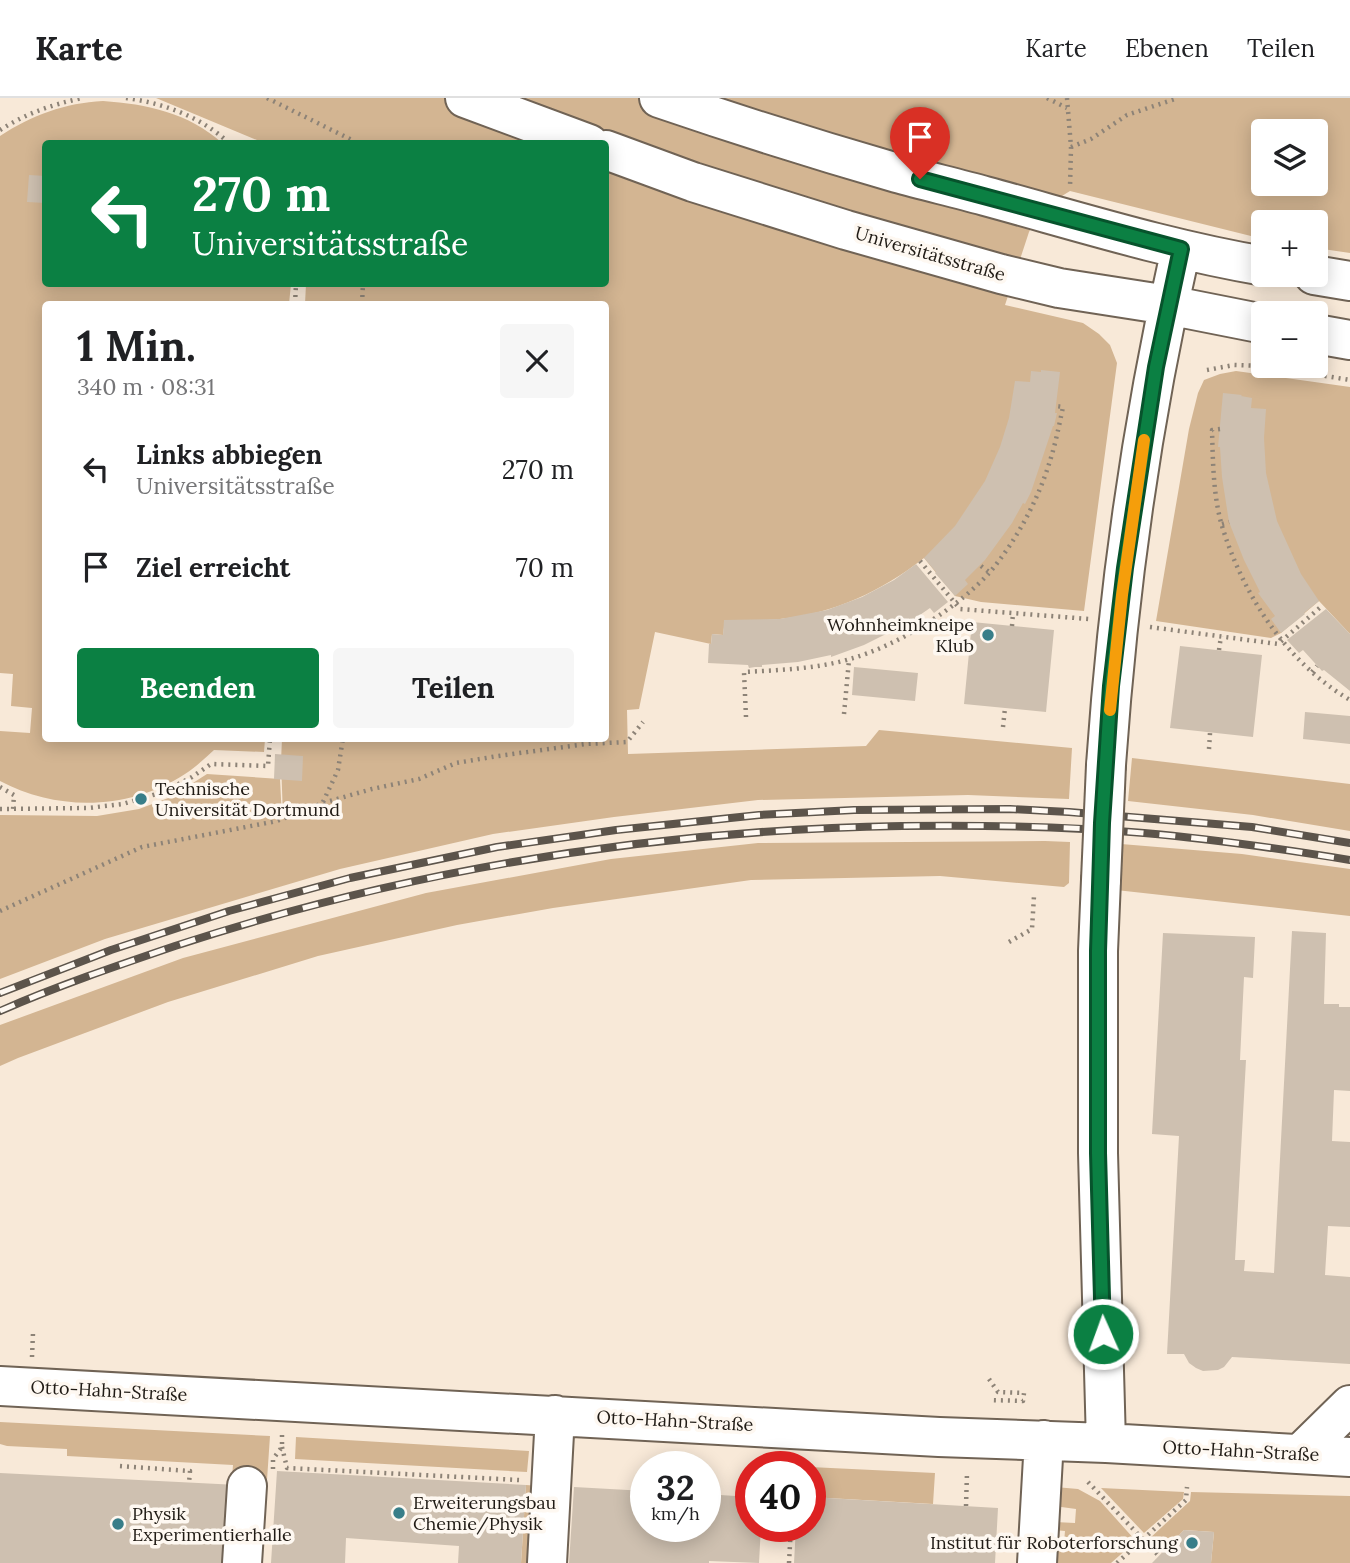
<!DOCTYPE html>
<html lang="de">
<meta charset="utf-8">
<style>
body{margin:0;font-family:Lora,serif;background:#f6f6f6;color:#202124;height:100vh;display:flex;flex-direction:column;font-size:26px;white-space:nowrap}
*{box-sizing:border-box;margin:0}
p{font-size:23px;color:#757577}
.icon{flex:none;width:38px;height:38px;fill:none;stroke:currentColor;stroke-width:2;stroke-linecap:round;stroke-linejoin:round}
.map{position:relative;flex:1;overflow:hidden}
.panel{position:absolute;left:42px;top:203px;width:567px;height:441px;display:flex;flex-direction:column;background:#fff;border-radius:7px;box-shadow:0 4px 18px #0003}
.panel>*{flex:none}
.hud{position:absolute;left:42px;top:42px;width:567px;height:147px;border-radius:7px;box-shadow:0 4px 18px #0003;background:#0b8043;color:#fff;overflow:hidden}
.buttons{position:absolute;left:1251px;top:21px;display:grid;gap:14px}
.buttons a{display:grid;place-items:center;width:77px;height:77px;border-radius:7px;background:#fff;box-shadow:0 4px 18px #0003;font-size:35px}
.speed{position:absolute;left:630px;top:1353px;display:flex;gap:14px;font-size:35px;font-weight:700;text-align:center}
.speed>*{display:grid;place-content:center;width:91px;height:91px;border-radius:50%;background:#fff;box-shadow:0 4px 18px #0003;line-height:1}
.speed small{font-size:18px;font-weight:400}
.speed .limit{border:10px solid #d22;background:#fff;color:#111}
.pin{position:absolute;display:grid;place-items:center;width:60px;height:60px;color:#fff;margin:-72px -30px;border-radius:50% 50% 50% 0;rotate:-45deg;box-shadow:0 0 7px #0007}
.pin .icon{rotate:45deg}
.me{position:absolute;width:77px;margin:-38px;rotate:358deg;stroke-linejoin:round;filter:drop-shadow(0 0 5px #0008)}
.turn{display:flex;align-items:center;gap:24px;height:147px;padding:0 35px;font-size:32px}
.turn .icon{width:91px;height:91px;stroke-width:2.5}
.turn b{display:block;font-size:49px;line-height:60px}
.round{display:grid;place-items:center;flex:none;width:74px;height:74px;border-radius:7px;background:#f6f6f6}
.summary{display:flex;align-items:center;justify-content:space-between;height:119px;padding:0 35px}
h1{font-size:42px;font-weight:700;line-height:52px}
.primary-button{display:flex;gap:14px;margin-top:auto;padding:14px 35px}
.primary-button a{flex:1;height:80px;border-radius:7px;background:#0b8043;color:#fff;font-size:28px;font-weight:700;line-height:80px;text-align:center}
.primary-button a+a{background:#f6f6f6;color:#202124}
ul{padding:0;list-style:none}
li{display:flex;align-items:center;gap:21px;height:98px;padding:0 35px}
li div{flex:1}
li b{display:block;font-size:26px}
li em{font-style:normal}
header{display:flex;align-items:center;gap:42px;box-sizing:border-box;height:98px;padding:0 35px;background:#fff;border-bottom:2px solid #e0e0e0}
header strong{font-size:33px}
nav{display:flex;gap:38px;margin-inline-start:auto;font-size:24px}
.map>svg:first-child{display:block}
.green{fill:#d3b592;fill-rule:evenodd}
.building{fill:#cec0b0}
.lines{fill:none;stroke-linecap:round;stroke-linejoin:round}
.minor-casing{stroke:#706355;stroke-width:42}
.path{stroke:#8d8377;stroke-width:4.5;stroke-dasharray:2 5;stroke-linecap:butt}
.minor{stroke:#fff;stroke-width:38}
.rail-casing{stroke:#5c544b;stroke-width:8}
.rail{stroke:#fef8f1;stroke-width:5;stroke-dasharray:16;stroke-linecap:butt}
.minor-bridge-casing{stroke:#706355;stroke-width:42;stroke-linecap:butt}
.minor-bridge{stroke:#fff;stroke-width:38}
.route-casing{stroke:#07532c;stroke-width:18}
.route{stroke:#0b8043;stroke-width:12}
.slow{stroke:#f59e0b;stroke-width:12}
.poi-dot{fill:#387e89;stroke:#fef8f1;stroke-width:2.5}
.labels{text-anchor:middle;stroke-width:7;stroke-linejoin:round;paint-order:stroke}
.street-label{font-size:18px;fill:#201b15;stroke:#fef8f1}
.poi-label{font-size:18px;fill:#201b15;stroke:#fef8f1;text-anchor:start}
</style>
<header>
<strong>Karte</strong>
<nav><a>Karte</a><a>Ebenen</a><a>Teilen</a></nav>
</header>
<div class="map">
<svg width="1350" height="1465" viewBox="0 0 1350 1465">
<rect width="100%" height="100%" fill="#f8e9d8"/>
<path class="green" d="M156 0H1350V155L1316 150V124H1264L1263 141 1070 93 1041 111 1029 134 1005 207 1083 225 1099 236 1110 247 1117 265 1084 513 981 504 955 498 924 460C882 493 833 516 780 521 762 523 743 522 725 522L723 537 712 536 711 546 655 534 639 611 627 612 628 656 866 648 879 632 1072 650 1069 701 968 697 758 702 614 719 493 736 340 771 105 841 0 881V717L97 718 139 711 171 699 207 676 280 681 282 721 295 716 283 719 281 663 282 641 606 640V206H305L306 186H606V46L264 45ZM1264 33H1316V86H1264Z
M103 3C147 6 189 15 222 45L46 46V186H291L289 206H46V640L265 641 264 654 214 652C205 660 196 669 185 676 130 712 58 714 0 683V633L30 635 32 610 11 608 13 576 0 575V38C32 17 65 5 103 3Z
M1236 273 1350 289V536L1319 503 1281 535 1271 540 1156 523 1189 331 1198 295 1204 282 1220 276Z
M1132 660 1350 686V733L1253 717 1128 703Z
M1045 743 1070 744 1069 785 1064 789 940 778 751 782 553 810 457 827 318 858 168 904 18 960 0 968V927L183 860 426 795 611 761 758 745Z
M1109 745 1242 756 1350 771V818L1107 791Z
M0 1324 270 1338 267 1382 232 1380 233 1367 67 1358V1351L7 1348 0 1346Z
M296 1339 529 1353 527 1374 295 1361Z
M810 1369 935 1375 933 1406 810 1399Z
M526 1387 540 1388 536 1465H521Z
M1055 1389 1078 1391 1100 1403 1136 1443 1111 1465H1052L1054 1444H1064L1065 1433 1054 1432 1055 1424 1075 1425 1076 1411 1054 1408Z
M1101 1390 1184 1394 1183 1401 1144 1435Z
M1191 1394 1350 1398V1465H1211L1214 1434 1184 1432 1162 1455 1149 1441 1190 1403Z"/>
<path class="building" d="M29 77 46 78V105L27 104Z
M1041 272 1060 274 1055 315H1057L1054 328H1053L1031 394 1025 406 1023 405 1012 425 985 462 965 482 968 486 955 498 935 475 936 474 924 460 955 428 985 383 1000 349 1009 320 1015 283 1030 284 1031 273 1041 274Z
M1223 295 1242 297 1241 298 1252 300 1251 310 1266 311 1264 340 1266 375 1277 423 1301 476 1319 503 1304 515 1305 516 1281 535 1271 521 1275 518 1258 495 1260 494 1244 462 1229 424 1222 379 1220 349H1218Z
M916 466 948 504 934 515 930 510 917 519 919 521 907 528 906 526 864 547 831 559V557L798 564 762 567V569H755L749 570 748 567 708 565 709 546H711L712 536 723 537 724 522 780 521 827 512 862 499 894 482Z
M1326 511 1350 536V593L1324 572 1322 573 1303 552 1299 555 1287 542Z
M972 524 1054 532 1046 614 964 606Z
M1180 548 1262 557 1253 639 1170 630Z
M854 569 918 575 915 603 852 597Z
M1305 614 1350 618V646L1303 641Z
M275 656 303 658 302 683 274 681Z
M1292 833 1326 835 1324 906H1339V909H1350V993L1334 992 1332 1043 1350 1044V1129L1328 1128 1325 1177 1350 1179V1266L1232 1259 1224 1269 1218 1272 1203 1273 1196 1270 1189 1265 1184 1256H1167L1179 1038 1152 1036 1163 835 1255 839 1253 880 1244 879 1240 962H1246L1235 1162H1245L1244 1173 1274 1175Z
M277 1373 526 1387 521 1465H458L459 1448 346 1440 345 1465H271Z
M0 1375 238 1387 234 1465H0Z
M574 1389 646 1393V1428H705V1396L751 1399V1428H761L759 1465 709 1463V1465H569Z
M810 1399 998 1410 995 1465H794L796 1428H810Z
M1184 1432 1214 1434 1211 1465H1152Z"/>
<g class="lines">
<defs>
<path id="minor" d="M465 0 589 46
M659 0C738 27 817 52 897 75 926 83 956 90 985 98 1077 123 1169 152 1264 168
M606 52 693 84 846 132 1001 176 1059 190 1168 207 1264 226
M1314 177 1350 183
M1316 236 1350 242
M1106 667C1118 494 1142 320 1181 151
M1101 782 1098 853V1055L1106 1345
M0 1288 939 1339 1106 1345 1350 1359
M1300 1356 1350 1307
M242 1465 247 1388
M547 1465 555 1317
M1037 1465 1044 1342"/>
</defs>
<use href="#minor" class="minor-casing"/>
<path class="path" d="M126 0C163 5 202 19 230 46
M267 0 354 43 355 46
M1047 0 1067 10
M1067 0 1071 49 1070 90
M0 32C27 15 51 7 82 0
M1071 49 1091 41 1127 17 1178 0
M295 206 296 186
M362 206 363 186
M1207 272 1234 267 1264 268 1350 282
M1220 331 1212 332C1213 364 1213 397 1222 428 1243 497 1287 565 1350 602
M1222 426 1229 424
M920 463 960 511 1089 521
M981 468 989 474
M913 524 918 531
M1012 528 1013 515
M1150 529 1278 546 1323 507
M1219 552 1221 538
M1312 574 1317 568
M844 616 849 562
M746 619 744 574C780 572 816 571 850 561 897 548 958 510 990 474 1016 443 1037 404 1049 366 1055 348 1059 328 1063 309L1056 308
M1003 629 1005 610
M1209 651 1210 635
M0 689 14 697 13 712
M323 704 338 672 343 640
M0 711 88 710 123 706 163 694 192 679 211 666 268 668 270 640
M0 813 142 749 277 723 323 705 372 691 419 681 456 665 498 658 586 646 627 644 643 624
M1009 844 1032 831 1034 798
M32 1259 33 1235
M989 1281 998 1294 1024 1295 1023 1303 989 1302
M282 1349 287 1370 519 1382
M120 1368 190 1373 189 1385
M273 1371V1361L282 1349V1336
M1088 1384 1159 1458
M966 1408 967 1375
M789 1465 791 1428
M1117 1465 1186 1402 1187 1389"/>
<use href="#minor" class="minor"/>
<defs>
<path id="rail" d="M0 895 111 852 229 813 350 780 497 749 616 732 759 717 854 712 1010 711 1069 714 1252 729 1350 745
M0 913C57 888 116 868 175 848 410 771 655 732 902 728 983 727 1064 728 1144 735 1213 741 1282 751 1350 762"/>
</defs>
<use href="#rail" class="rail-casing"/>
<use href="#rail" class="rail"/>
<defs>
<path id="minor-bridge" d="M1101 782 1106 667"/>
</defs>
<use href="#minor-bridge" class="minor-bridge-casing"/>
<use href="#minor-bridge" class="minor-bridge"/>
</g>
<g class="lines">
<defs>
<path id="route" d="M920 81 1181 151 1156 269 1125 470 1111 588 1102 725 1098 853V1055L1103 1236"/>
</defs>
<use href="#route" class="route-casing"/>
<use href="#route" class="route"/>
<path class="slow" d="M1110 612 1122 497 1144 342"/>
</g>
<g class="poi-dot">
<circle cx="988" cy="537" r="7"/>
<circle cx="141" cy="701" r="7"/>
<circle cx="399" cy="1415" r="7"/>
<circle cx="118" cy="1426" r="7"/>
<circle cx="1192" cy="1445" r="7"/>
</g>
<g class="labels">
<g class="street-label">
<text transform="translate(930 156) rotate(16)" y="6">Universitätsstraße</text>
<text transform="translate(109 1293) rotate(3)" y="6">Otto-Hahn-Straße</text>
<text transform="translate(675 1323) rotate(3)" y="6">Otto-Hahn-Straße</text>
<text transform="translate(1241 1353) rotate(3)" y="6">Otto-Hahn-Straße</text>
</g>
<g class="poi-label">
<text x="974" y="533" text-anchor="end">Wohnheimkneipe<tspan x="974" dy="21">Klub</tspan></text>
<text x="155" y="697">Technische<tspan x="155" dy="21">Universität Dortmund</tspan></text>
<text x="413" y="1411">Erweiterungsbau<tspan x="413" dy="21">Chemie/Physik</tspan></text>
<text x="132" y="1422">Physik<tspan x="132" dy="21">Experimentierhalle</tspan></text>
<text x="1178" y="1451" text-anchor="end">Institut für Roboterforschung</text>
</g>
</g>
</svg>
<div class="buttons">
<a><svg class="icon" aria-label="layers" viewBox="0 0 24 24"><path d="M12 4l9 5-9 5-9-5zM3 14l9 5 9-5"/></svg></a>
<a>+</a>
<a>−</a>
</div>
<div class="speed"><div>32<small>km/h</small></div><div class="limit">40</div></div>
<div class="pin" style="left:920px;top:81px;background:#d93025"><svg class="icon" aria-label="arrive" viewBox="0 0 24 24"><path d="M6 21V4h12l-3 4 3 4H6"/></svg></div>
<svg class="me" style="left:1103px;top:1236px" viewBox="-20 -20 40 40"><circle r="17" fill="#0b8043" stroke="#fff" stroke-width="3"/><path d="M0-11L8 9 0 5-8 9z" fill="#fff"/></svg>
<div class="hud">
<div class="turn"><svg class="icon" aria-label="left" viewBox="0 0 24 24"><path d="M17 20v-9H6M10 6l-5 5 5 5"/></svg><div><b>270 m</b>Universitätsstraße</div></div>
</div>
<section class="panel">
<div class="summary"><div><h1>1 Min.</h1><p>340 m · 08:31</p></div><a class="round"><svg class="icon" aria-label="close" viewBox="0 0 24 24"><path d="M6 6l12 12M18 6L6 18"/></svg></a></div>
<ul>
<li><svg class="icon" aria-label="left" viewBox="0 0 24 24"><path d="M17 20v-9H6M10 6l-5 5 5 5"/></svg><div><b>Links abbiegen</b><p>Universitätsstraße</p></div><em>270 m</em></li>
<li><svg class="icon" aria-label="arrive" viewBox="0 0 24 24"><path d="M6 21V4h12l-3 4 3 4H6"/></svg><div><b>Ziel erreicht</b></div><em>70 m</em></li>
</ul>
<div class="primary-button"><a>Beenden</a><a>Teilen</a></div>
</section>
</div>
